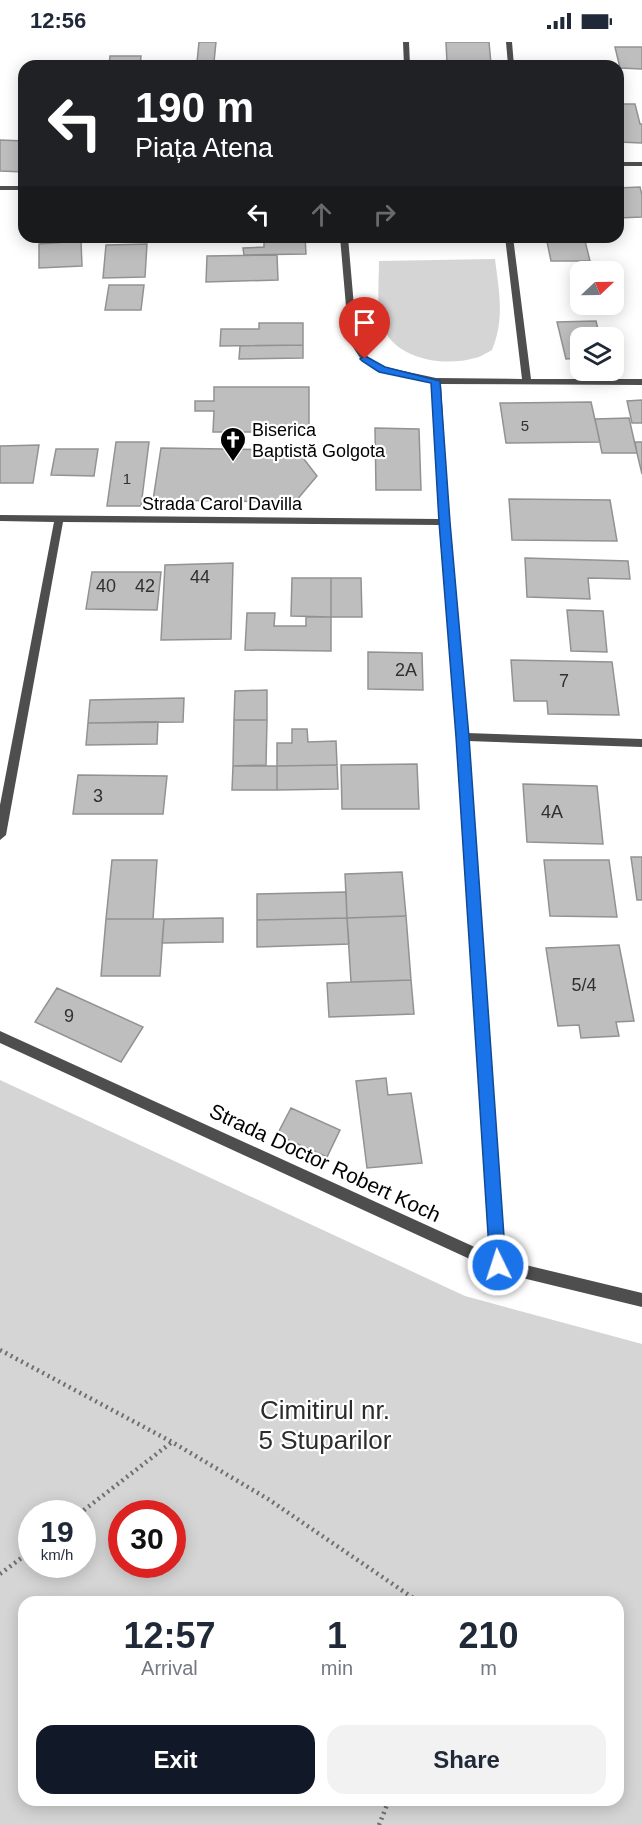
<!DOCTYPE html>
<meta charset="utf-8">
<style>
body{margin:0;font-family:Arial,sans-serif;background:#f2f2f3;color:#1f2937;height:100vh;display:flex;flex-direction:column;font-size:22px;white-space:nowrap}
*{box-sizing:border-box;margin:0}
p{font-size:20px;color:#747a83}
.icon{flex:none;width:33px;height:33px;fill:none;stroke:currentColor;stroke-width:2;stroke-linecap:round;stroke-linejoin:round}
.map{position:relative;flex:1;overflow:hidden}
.sheet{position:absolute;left:18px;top:1554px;width:606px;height:210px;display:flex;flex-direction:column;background:#fff;border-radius:18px;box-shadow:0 3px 15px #0003}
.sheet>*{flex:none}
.hud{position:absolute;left:18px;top:18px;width:606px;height:183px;border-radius:18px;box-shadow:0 3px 15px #0003;background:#202124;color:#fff;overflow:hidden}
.needle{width:39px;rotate:68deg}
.controls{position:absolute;left:570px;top:219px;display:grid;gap:12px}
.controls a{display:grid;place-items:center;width:54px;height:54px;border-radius:12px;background:#fff;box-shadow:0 3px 15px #0003;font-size:30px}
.speed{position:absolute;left:18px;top:1458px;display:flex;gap:12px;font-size:30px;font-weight:700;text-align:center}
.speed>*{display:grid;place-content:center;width:78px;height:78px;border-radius:50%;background:#fff;box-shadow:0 3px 15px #0003;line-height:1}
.speed small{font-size:15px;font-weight:400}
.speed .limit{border:9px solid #d22;background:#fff;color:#111}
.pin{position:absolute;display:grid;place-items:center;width:51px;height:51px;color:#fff;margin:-62px -26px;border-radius:50% 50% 50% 0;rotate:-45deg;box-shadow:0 0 6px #0007}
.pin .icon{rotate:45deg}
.me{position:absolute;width:66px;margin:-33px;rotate:356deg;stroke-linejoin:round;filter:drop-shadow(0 0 4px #0008)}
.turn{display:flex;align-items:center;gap:21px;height:126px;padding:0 18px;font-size:27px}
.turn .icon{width:78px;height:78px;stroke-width:2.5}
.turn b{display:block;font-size:42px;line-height:51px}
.lanes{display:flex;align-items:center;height:57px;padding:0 18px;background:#0003;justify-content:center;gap:30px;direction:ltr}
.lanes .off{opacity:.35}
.eta{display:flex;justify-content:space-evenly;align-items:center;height:102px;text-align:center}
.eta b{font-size:36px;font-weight:700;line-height:42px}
.cta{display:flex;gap:12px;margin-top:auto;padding:12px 18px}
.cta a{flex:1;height:69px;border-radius:18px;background:#111827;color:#fff;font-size:24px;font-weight:700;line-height:69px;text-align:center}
.cta a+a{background:#f2f2f3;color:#1f2937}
.status{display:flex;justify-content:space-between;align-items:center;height:42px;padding:0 30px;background:#fff;direction:ltr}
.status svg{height:16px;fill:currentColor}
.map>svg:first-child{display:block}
.green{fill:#d5d5d5;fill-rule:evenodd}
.building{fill:#bebebe;stroke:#929292;stroke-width:1.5}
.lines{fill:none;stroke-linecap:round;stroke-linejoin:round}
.path{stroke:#707070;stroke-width:4.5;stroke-dasharray:2 4;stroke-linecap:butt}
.lane{fill:#4e4e4e;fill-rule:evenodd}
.street{fill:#4e4e4e;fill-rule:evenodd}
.route{fill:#1a73e8;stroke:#114b97;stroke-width:1.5}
.labels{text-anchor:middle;stroke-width:4.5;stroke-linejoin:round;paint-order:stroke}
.far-number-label{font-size:15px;fill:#303030}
.far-poi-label{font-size:18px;fill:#000;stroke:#fff;text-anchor:start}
.far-street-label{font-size:18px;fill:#000;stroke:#fff}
.number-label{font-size:18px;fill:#303030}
.street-label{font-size:21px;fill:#000;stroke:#fff}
.near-park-label{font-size:26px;fill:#2c2c2c;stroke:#fff}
</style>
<div class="status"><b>12:56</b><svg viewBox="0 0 49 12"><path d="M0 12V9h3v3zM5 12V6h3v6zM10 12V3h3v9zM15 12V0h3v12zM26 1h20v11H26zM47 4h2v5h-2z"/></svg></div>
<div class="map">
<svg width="642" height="1783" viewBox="0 0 642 1783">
<rect width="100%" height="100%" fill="#fff"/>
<path class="green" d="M495 217C499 250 505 276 492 308 486 311 481 315 475 316 441 326 387 316 380 275 377 257 379 236 379 219Z
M0 1038 465 1254 642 1302V1783H0ZM32 1472H82V1522H32ZM122 1472H172V1522H122ZM24 1560H618V1758H24Z"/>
<path class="building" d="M199 0H216L214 20H197Z
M446 0H489L491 22 447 21Z
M615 5H642V27L620 26Z
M110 14H141L140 24H109Z
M618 62H635L640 82H642V101L619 100Z
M0 98 24 99V130L0 129Z
M640 145 642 153V175L618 176V146Z
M264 195H305L306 212 244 213 243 206 264 205Z
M546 195H584L590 219H551Z
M81 199 82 224 39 226V202Z
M147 202 145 235 103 236 106 203Z
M277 213 278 238 206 240 207 214Z
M109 243H144L141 268H105Z
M596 279 600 296H580V316L566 317 557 280Z
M259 281H303V303L220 304 221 287H259Z
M303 303V316L239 317 240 304Z
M214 345H309V390H213L214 369H195V359H214Z
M642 358V381H632L627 359Z
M591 360 600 400 506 401 500 361Z
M629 376 637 411H602L595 377Z
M375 386 419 387 421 448H376Z
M116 400H149L141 464H107Z
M635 400H642V432L637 411Z
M39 403 33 441H0V404Z
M161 406 297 408 317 434 295 460 153 458Z
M56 407H98L94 434 51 433Z
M509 457 610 458 617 499 512 498Z
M525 516 628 519 630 537 588 536 590 557 527 555Z
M233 521 231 597 161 598 165 523Z
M92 530H161L157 568 86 567Z
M292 536H331V575L291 574Z
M331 536H361L362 575H331Z
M567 568 603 569 607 610 571 609Z
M247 571H275L274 584H306V575H331V609L245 608Z
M368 610 422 611 423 648 368 647Z
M511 618 612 620 619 673 548 672 547 659H514Z
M267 648V678H234L235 649Z
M184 656 183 680 88 681 90 658Z
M234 678H267L266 723 233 724Z
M158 680 157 702 86 703 88 681Z
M292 687H307L308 700 336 699 337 723 277 724V701H292Z
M417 722 419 767H342L341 723Z
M337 723 338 747 277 748V724Z
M233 724H277V748H232Z
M78 733 167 734 163 772H73Z
M523 742 597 744 603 802 527 800Z
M631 815H642V858H637Z
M112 818H157L153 877H106Z
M544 818H609L617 875 550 874Z
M402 830 406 874 347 876 345 832Z
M346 850 347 876 257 878V852Z
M406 874 411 938 351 940 347 876Z
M223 876V900L162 901 164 877Z
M347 876 349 902 257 905V878Z
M106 877H164L160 934H101Z
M619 903 634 979 616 980 619 994 581 996 579 983 558 984 546 906Z
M411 938 414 972 329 975 327 941Z
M57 946 143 985 121 1020 35 980Z
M386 1036 388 1053 411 1051 422 1121 367 1126 356 1039Z
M291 1066 340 1088 327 1115 277 1093Z"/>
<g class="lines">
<path class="path" d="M0 1308 172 1400 268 1457 419 1560
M79 1472 172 1400
M0 1532 32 1508
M379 1783 389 1758"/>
<path class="lane" d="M506 0H512L514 24 508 23Z"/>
<path class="street" d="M403 0H409L410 24H404Z
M618 120H642V124H618Z
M0 144H24V148H0Z
M340 195H348L357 299 368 315 385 325 436 336 522 337 505 195H513L531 337H642V343L441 342 449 480 467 691 642 697V705L468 699 505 1218 642 1251V1265L498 1230 0 1001V989L490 1212 457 695 439 483 63 480 6 793 0 798V763L54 480 0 479V473L439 477 432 341 379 329 362 319 349 299Z"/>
</g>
<path class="route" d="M365 314 385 325 440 339 450 480 469 695 506 1223 503 1229 498 1231 492 1229 490 1223 456 695 439 480 431 341 379 330 362 319 360 317Z"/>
<defs>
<symbol id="church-pin" viewBox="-11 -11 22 30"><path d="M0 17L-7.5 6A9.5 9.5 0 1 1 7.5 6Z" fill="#000" stroke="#fff"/><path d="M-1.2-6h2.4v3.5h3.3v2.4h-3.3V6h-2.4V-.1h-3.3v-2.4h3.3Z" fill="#fff"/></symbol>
</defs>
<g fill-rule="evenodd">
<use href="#church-pin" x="218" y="383" width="30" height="40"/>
</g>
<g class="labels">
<g class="far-number-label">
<text x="525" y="389">5</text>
<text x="127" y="442">1</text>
</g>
<g class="far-poi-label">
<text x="252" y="394">Biserica<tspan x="252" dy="21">Baptistă Golgota</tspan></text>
</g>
<g class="far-street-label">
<text x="222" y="468">Strada Carol Davilla</text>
</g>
<g class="number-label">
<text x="200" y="541">44</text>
<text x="106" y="550">40</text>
<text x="145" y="550">42</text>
<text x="406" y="634">2A</text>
<text x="564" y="645">7</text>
<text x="98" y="760">3</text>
<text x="552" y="776">4A</text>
<text x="584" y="949">5/4</text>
<text x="69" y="980">9</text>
</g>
<g class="street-label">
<text transform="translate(325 1121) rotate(25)" y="7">Strada Doctor Robert Koch</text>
</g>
<g class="near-park-label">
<text x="325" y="1377">Cimitirul nr.<tspan x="325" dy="30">5 Stuparilor</tspan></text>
</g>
</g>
</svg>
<div class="controls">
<a><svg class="needle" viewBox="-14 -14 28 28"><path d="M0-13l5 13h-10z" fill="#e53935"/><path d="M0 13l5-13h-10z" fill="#747a83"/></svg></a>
<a><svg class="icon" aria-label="layers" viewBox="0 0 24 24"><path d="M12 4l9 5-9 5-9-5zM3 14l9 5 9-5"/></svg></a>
</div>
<div class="speed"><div>19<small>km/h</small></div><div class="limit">30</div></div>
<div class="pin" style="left:365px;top:317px;background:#d93025"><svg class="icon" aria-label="arrive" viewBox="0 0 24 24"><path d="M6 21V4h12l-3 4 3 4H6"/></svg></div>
<svg class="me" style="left:498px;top:1223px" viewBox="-20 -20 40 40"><circle r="17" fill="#1a73e8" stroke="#fff" stroke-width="3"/><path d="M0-11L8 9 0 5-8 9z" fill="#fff"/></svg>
<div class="hud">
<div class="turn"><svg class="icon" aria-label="left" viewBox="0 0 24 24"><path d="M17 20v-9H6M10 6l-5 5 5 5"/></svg><div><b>190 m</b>Piața Atena</div></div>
<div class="lanes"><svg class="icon" aria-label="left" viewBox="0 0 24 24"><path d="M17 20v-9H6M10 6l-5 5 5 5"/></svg><svg class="icon off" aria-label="ahead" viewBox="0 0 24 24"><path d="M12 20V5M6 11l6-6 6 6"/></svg><svg class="icon off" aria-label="right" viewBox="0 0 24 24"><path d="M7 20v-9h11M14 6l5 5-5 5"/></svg></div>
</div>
<section class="sheet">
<div class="eta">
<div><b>12:57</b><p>Arrival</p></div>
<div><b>1</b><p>min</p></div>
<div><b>210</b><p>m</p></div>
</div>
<div class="cta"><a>Exit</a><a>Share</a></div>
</section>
</div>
